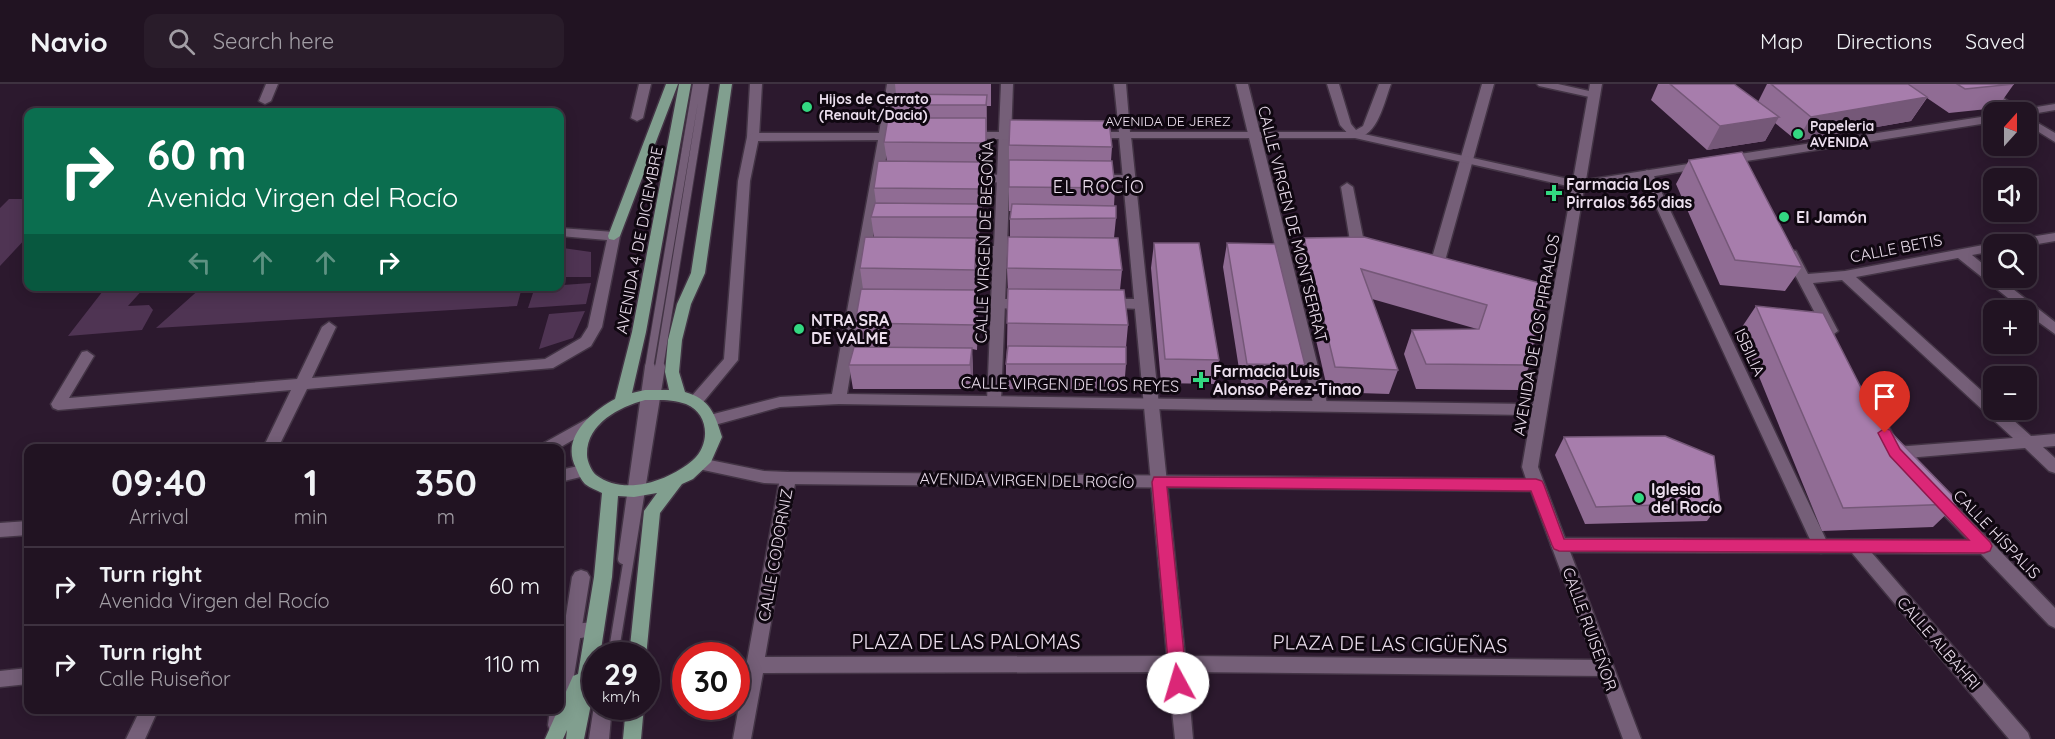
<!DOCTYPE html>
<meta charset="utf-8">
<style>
body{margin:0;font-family:Quicksand,sans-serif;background:#291c2a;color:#f1f3f6;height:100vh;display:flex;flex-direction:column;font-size:22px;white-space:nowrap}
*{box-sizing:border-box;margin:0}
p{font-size:20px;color:#a29ea5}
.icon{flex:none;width:33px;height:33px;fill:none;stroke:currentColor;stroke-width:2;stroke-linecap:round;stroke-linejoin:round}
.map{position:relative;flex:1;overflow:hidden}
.drawer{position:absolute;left:24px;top:360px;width:540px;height:270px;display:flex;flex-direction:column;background:#211322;border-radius:12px;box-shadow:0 3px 15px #0003,0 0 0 2px #3e3240}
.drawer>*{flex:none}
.hud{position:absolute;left:24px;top:24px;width:540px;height:183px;border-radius:12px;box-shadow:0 3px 15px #0003,0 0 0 2px #3e3240;background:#0b6e4f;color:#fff;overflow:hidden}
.needle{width:39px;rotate:21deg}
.buttons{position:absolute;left:1983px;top:18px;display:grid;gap:12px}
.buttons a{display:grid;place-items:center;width:54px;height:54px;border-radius:12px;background:#211322;box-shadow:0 3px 15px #0003,0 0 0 2px #3e3240;font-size:30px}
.speed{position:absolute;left:582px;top:558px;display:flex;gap:12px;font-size:30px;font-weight:700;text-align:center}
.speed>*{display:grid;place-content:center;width:78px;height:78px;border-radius:50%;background:#211322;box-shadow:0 3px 15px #0003,0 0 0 2px #3e3240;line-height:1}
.speed small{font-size:15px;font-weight:400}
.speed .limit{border:9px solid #d22;background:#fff;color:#111}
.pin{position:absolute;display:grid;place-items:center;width:51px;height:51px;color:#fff;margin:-62px -26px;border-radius:50% 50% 50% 0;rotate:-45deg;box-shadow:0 0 6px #0007}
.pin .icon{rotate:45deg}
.me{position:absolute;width:66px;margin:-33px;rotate:354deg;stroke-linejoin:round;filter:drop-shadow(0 0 4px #0008)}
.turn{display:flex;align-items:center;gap:21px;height:126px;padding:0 24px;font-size:27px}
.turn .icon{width:78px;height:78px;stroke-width:2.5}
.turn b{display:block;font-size:42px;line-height:51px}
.lanes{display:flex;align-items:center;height:57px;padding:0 24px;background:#0003;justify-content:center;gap:30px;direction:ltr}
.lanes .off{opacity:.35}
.eta{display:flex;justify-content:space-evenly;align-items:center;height:102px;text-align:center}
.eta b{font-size:36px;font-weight:800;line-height:42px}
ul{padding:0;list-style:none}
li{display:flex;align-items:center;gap:18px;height:78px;padding:0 24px;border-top:2px solid #3e3240}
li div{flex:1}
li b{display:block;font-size:22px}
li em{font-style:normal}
header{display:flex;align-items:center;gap:36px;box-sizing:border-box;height:84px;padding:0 30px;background:#211322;border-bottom:2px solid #3e3240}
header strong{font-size:28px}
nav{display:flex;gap:33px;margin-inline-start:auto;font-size:21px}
.search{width:420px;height:54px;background:#291c2a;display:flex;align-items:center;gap:15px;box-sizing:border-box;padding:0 21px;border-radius:12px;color:#a29ea5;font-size:22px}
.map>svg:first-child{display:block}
.green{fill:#4f3453}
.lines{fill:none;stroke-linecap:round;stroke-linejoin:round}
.service-far1-casing{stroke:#433445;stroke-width:10}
.service-casing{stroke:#433445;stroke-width:13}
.pedestrian-casing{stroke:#433445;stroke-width:3}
.minor-casing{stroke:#433445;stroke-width:3}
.tertiary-casing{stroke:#433445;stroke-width:3}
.primary-casing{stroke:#433445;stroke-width:3}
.service-far1{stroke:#755f78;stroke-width:8}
.service{stroke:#755f78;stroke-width:10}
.pedestrian{fill:#755f78;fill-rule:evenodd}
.minor{fill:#755f78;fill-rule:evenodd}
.tertiary{fill:#755f78;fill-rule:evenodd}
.primary{fill:#819f8f;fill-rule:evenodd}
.wall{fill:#906c94}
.shaded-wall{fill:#755878}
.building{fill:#a77dac;stroke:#755878;stroke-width:1.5}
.route{fill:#db2777;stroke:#8e194d;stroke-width:1.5}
.poi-dot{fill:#33d881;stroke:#0f0710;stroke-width:2}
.labels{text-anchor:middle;stroke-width:6;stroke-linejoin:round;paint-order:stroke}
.far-poi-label{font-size:14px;font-weight:bold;fill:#ebdeed;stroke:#0f0710;text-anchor:start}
.far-street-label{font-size:14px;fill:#ebdeed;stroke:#0f0710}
.poi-label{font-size:16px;font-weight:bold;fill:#ebdeed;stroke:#0f0710;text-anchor:start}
.street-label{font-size:16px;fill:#ebdeed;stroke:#0f0710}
.neighbourhood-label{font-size:18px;letter-spacing:1.5px;fill:#ebdeed;stroke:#0f0710}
.near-street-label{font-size:20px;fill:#ebdeed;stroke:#0f0710}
</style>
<header>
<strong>Navio</strong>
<div class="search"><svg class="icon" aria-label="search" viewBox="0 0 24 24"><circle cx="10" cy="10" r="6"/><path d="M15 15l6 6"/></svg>Search here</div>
<nav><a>Map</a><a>Directions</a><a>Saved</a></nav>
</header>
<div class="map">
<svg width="2055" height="655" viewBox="0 0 2055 655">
<rect width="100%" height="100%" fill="#2c192e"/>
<path class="green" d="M9 115H28V152L0 182V124Z
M563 164 591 168V193H560V169Z
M591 199 586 220 528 224 535 203Z
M106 203H145L128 222 149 221 153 226 142 246 68 252Z
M455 203 521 207 517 222 156 244 202 203Z
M585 227 573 254 539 265 549 230Z"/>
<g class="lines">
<defs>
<path id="service-far1" d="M649 284 697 0
M659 284 705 0"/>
<path id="service" d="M623 475 650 283
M613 572 660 283
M594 655 599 622
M604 655 607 622"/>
<path id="pedestrian" d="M1647 86 1653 90 1829 462 1827 467 1821 469 1815 467 1813 462 1641 90Z
M961 90 1015 91 1021 95 1015 99 957 97 955 94Z
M1093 91H1128L1134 95 1128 99 1089 98V92Z
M1347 99 1353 103 1365 163 1358 167 1351 163 1341 103Z
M957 215H1026L1033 220 1026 225 952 223 950 220Z
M1107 215H1139L1146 220 1139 225 1102 223 1100 220Z
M595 538 601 541 604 546 601 551 560 557V541Z"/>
<path id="minor" d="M266 0H278L271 17 265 20 259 17Z
M639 0H651L643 34 637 37 631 34Z
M750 0H762L759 53 750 97 738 276 700 322H690L688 318 690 314 724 275 738 97 747 53Z
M1001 0H1013L1007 162 1015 166 1007 170 1001 317 999 321H989L987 317 993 170H957L950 166 957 162H994Z
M1236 0H1248L1328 323 1326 327H1316L1314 323Z
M1327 0H1339L1351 40 1356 46 1363 42 1379 0H1391C1384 18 1377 58 1351 53L1340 41Z
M1482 0H1494L1443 184 1436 188 1429 184Z
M1537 0H1558L1598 9 1600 11 1594 14 1539 2Z
M1969 0H1983L2024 28H2011Z
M2026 32 2055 49V58L2026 40Z
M1125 48 1131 52 1185 572 1604 576 1610 578 1613 584 1610 590 1604 592 1187 588 1193 655H1175L1168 588 763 589 751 655H733L780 394 782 390 788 388 794 390 796 394 765 573 1167 572 1119 52Z
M560 144 614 148 620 152 602 243 591 262 553 284 307 305 278 364H263L291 306 58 326 53 324 51 320 82 268 87 267 94 272 69 314 297 295 322 243 329 238 336 243 312 294 545 275 581 254 588 243 607 156 560 152Z
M2055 149V157L2026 162 2005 160 2011 156Z
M1994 159 1999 160H1994V167L1972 171 1994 189V194H1999L2055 238V250L2026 229V226H2023L1958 174 1856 193 1994 318V326H2002L2031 352 2055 350V362L2043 363 2055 374V389L2049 387 2025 364 1895 375 1890 373 1887 369 1890 365 1895 363 2013 354 1842 196 1813 199 1838 247 1831 252 1826 250 1784 170 1791 166 1796 167 1808 190 1845 187Z
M1523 203 1563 214 1565 217 1558 222 1518 211 1516 208Z
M1863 303 1868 304 1870 308 1893 351 1890 355H1880L1877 351 1856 308 1858 304Z
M1937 407 1943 408 2055 524V544L2049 541 1981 470 1872 469 2028 649 2030 655H2009L1852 469 1559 468 1553 466 1551 461 1553 456 1559 454 1968 456 1931 418 1929 413 1931 408Z
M581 486 587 488 590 493 566 641 564 647 557 650 550 647 548 641 550 626H560V570L572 493 575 488Z
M28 584V600L0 603V587Z
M140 626H158L145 655H126Z"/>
<path id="tertiary" d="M887 0H899L890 49 903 48 909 52 903 56H889L847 310 1533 320 1572 103 1355 54H1088V50L1092 48H1119L1114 0H1126L1130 48H1355L1573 96 1590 0H1602L1586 96 1707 77V83L1703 84 1584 104 1538 383 1641 655H1623L1531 407 788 400 764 399 694 384 692 380 694 376 700 374 764 387 788 388 1526 395 1522 383 1531 331 839 320 780 323 711 342 706 340 703 336 706 332 780 313 832 310 878 56 753 57 747 53 753 49H879Z
M2055 20V26L2026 31V28H2019L2025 25Z
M1994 31V38L1727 80 1721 76 1727 72Z
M966 48H1029L1035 52 1029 56 962 54V50Z
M594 331 599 333 602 337 599 341 559 364H540L542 360Z
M583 381 589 383 591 387 589 391 560 398V386Z
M28 437V451L0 453V439Z"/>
<path id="primary" d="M666 0H678L620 152 614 156 609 155 608 152Z
M679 0H691L646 248 632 309 645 306H669L665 288 668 256 677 220 691 189 720 0H732L705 189 691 220 682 256 679 288 685 308C710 315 715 330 722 353L711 378 693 395 682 400 660 429 646 573 629 572 644 427 657 409 634 413 618 412 612 493 600 572H596V595L584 655H566L567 646 563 655H545L573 592 578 590 594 493 602 409C597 406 590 404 585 400 581 396 578 389 576 384 560 354 591 328 615 315L632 248ZM645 316C658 316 673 315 686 320 709 329 711 360 693 376 670 396 625 413 596 391 592 388 587 377 587 371 586 340 619 323 645 316Z
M626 622H644L641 655H623Z"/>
</defs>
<use href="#service-far1" class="service-far1-casing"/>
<use href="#service" class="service-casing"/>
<use href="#pedestrian" class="pedestrian-casing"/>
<use href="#minor" class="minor-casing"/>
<use href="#tertiary" class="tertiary-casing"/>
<use href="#primary" class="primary-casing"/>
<use href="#service-far1" class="service-far1"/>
<use href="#service" class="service"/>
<use href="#pedestrian" class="pedestrian"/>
<use href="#minor" class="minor"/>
<use href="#tertiary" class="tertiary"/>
<use href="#primary" class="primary"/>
</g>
<path class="wall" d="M895 0H991V22H987V83H981L982 130 979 129 980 144 978 157H976L978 231 977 266 972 265 973 288 972 305H853L849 281 859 263 855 239 863 205 860 184 874 153 871 133 876 119 874 104 887 77 884 58 893 34 891 21 896 10Z
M1658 0H1734L1758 18 1767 0H2014L1997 24 1949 29 1927 14 1911 37 1797 57 1775 39 1765 57 1707 66 1651 16Z
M1009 61 1112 63 1111 77 1115 104 1114 122 1116 134 1114 154 1122 186 1120 206 1128 241 1126 263V280L1124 305H1006V280L1007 263 1008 208 1007 184 1010 153V135L1011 127H1009Z
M1689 76 1802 183 1785 207 1720 201 1676 100Z
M1304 154 1544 200 1530 281 1518 306 1416 305 1404 270 1412 246 1477 245 1372 215 1398 286 1389 310 1328 308 1298 178Z
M1154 159 1219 276 1215 300 1161 299 1151 184Z
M1227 159 1305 281 1298 305 1242 304 1223 183Z
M1756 222 1876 333 1957 420 1933 443 1822 447 1740 246Z
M1564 353 1720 419 1707 437 1585 440 1555 371Z"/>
<path class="shaded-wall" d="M987 11V83L986 21Z
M1927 13 1911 37 1797 57 1811 33Z
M1779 33 1765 57 1707 66 1720 42Z
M981 78 982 102V130L981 105Z
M979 120 980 144 978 157 977 133Z
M976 154 977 178V210L975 186Z
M977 206 978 231 977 266 976 241Z
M972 264 973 288 972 305 970 281Z"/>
<path class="building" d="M1670 0H1734L1779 33 1720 42Z
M1771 0H1908L1927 13 1811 33Z
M1957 0H2014L1965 5Z
M894 10 987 11 986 21H891Z
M888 34H986V59L884 58Z
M1010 36 1109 37 1112 63 1009 61Z
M1742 68 1802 183 1735 176 1689 76Z
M1009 76 1112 77 1115 104 1009 103Z
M878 77 981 78V105L874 104Z
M875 119 979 120 977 133H871Z
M1012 120 1116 122V134L1010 135Z
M865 153 976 154 975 186 860 184Z
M1008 153 1118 154 1122 186 1007 184Z
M1364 153 1544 200 1530 281 1426 280 1412 246 1479 245 1487 221 1361 185 1398 286 1335 283 1304 154Z
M1154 159H1199L1219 276 1165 275Z
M1227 159 1275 160 1305 281 1247 280Z
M861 205 977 206 976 241 855 239Z
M1008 205 1124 206 1128 241 1007 239Z
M1756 222 1823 229 1876 333 1954 413 1957 420 1843 424Z
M1008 262 1126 263V280H1006Z
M854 263 972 264 970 281H849Z
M1665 352 1714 372 1720 419 1596 423 1564 353Z"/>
<path class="route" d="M1885 344 1890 346 1900 365 1990 458 1992 462 1990 467 1984 469 1559 467 1554 465 1552 461 1531 407 1167 403 1187 599 1184 604 1178 606 1173 604 1170 599 1152 398 1154 393 1536 395 1542 397 1544 401 1564 455 1969 456 1890 372 1878 349Z"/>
<g class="poi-dot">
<circle cx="807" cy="23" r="6"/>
<circle cx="1798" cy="50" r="6"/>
<path d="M1551 100h6v6h6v6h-6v6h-6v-6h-6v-6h6z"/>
<circle cx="1784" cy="133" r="6"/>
<circle cx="799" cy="245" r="6"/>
<path d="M1198 287h6v6h6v6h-6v6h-6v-6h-6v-6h6z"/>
<circle cx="1639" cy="414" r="6"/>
</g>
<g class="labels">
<g class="far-poi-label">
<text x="819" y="20">Hijos de Cerrato<tspan x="819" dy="16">(Renault/Dacia)</tspan></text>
<text x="1810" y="47">Papeleria<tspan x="1810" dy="16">AVENIDA</tspan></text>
</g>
<g class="far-street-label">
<text x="1168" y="42">AVENIDA DE JEREZ</text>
</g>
<g class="poi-label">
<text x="1566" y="106">Farmacia Los<tspan x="1566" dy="18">Pirralos 365 dias</tspan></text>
<text x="1796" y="139">El Jamón</text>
<text x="811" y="242">NTRA SRA<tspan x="811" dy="18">DE VALME</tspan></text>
<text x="1213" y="293">Farmacia Luis<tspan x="1213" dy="18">Alonso Pérez-Tinao</tspan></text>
<text x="1651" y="411">Iglesia<tspan x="1651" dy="18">del Rocío</tspan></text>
</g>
<g class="street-label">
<text transform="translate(1293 140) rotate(76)" y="6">CALLE VIRGEN DE MONTSERRAT</text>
<text transform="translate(639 156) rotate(-79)" y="6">AVENIDA 4 DE DICIEMBRE</text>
<text transform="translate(984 158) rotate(-88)" y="6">CALLE VIRGEN DE BEGOÑA</text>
<text transform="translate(1896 164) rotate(-11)" y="6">CALLE BETIS</text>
<text transform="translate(1536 251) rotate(-80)" y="6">AVENIDA DE LOS PIRRALOS</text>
<text transform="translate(1750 268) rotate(65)" y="6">ISBILIA</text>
<text transform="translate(1070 300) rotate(1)" y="6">CALLE VIRGEN DE LOS REYES</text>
<text transform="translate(1027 396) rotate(1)" y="6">AVENIDA VIRGEN DEL ROCÍO</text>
<text transform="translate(1997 450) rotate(46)" y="6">CALLE HÍSPALIS</text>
<text transform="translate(775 471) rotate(-80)" y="6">CALLE CODORNIZ</text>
<text transform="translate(1590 545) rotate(70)" y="6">CALLE RUISEÑOR</text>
<text transform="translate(1939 559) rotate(49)" y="6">CALLE ALBAHRI</text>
</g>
<g class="neighbourhood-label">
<text x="1099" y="109">EL ROCÍO</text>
</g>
<g class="near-street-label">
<text x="966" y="565">PLAZA DE LAS PALOMAS</text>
<text transform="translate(1390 560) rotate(1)" y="7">PLAZA DE LAS CIGÜEÑAS</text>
</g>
</g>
</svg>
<div class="buttons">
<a><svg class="needle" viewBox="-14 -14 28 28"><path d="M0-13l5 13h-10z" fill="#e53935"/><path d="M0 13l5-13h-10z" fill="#a29ea5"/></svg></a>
<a><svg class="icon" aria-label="sound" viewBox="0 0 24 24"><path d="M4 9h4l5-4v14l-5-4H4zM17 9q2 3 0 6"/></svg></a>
<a><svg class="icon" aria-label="search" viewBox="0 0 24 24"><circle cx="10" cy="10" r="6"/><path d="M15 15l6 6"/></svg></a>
<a>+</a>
<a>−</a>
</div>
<div class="speed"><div>29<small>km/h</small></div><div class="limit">30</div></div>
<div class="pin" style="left:1885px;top:349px;background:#d93025"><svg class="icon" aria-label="arrive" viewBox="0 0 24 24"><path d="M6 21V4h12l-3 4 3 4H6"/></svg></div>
<svg class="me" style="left:1178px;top:599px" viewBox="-20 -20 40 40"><circle r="19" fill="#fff"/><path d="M0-13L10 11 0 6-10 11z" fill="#db2777"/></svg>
<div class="hud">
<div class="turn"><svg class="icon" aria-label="right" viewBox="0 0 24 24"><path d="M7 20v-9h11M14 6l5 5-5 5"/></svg><div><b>60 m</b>Avenida Virgen del Rocío</div></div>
<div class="lanes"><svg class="icon off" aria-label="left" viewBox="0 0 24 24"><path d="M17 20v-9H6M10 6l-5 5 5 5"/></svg><svg class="icon off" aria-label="ahead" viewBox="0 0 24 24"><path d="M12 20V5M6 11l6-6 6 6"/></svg><svg class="icon off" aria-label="ahead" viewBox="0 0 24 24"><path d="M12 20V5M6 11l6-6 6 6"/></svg><svg class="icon" aria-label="right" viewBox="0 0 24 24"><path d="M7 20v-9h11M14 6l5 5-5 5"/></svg></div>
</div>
<section class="drawer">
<div class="eta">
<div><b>09:40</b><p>Arrival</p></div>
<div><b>1</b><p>min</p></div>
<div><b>350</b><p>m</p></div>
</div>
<ul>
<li><svg class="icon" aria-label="right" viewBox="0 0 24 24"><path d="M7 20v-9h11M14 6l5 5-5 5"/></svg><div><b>Turn right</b><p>Avenida Virgen del Rocío</p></div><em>60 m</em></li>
<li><svg class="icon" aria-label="right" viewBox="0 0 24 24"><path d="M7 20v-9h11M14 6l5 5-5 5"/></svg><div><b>Turn right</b><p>Calle Ruiseñor</p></div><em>110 m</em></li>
</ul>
</section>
</div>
